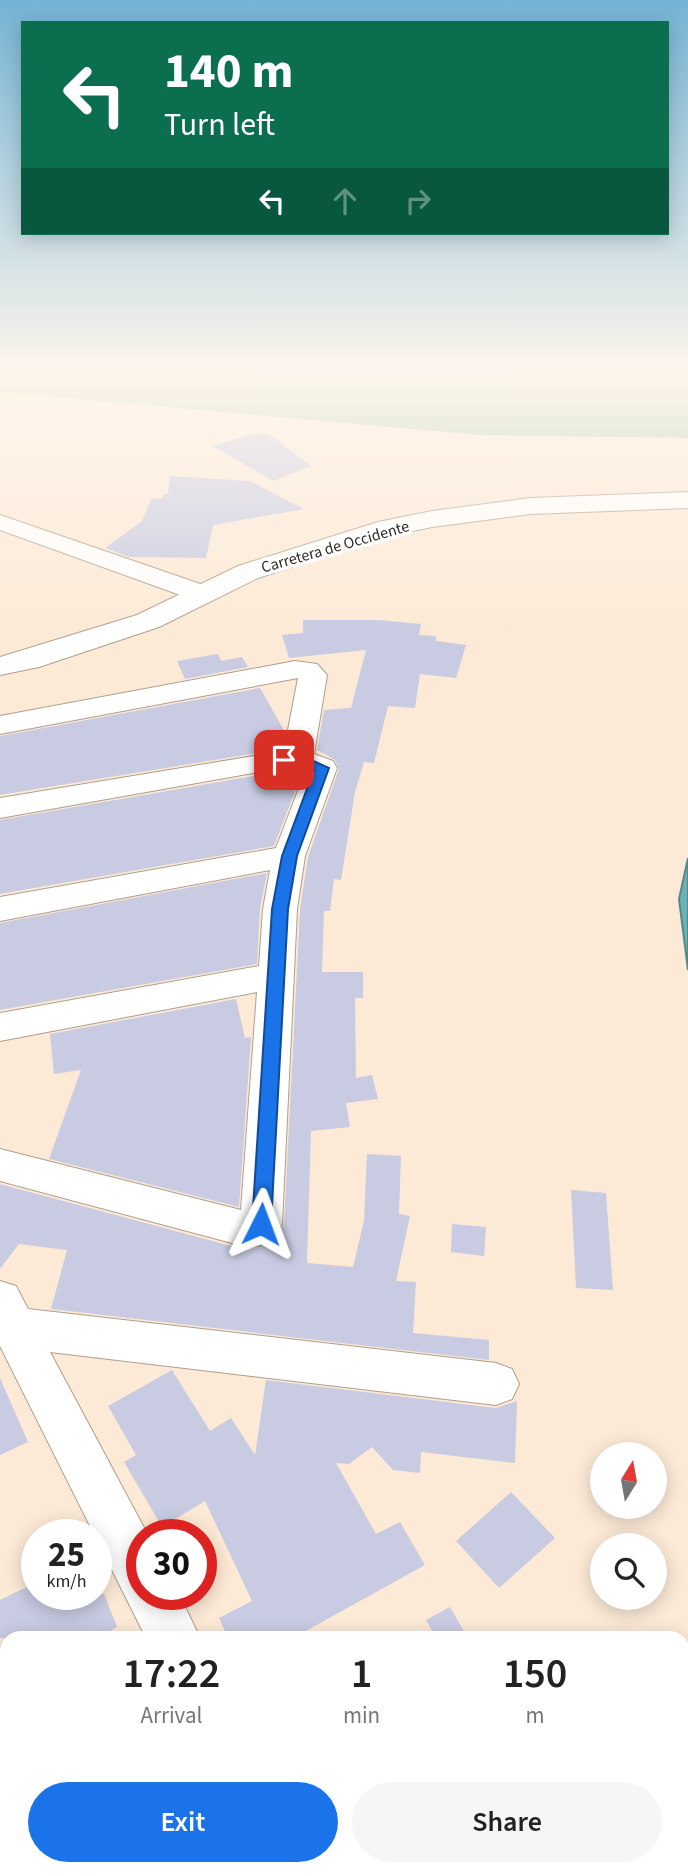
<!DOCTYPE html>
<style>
body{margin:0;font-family:"Source Sans 3",sans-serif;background:#f6f6f6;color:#222;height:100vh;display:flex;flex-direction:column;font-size:26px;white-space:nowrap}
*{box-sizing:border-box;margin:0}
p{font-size:23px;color:#767676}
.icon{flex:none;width:38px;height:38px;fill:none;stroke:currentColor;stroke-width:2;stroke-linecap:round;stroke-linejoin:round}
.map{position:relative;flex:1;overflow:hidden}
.sheet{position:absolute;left:0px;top:1631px;width:690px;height:245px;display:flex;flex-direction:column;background:#fff;border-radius:21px 21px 0 0;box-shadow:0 4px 18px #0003}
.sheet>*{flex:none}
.hud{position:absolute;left:21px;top:21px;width:648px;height:214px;border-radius:0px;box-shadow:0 4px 18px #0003;background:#0b6e4f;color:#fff;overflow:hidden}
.needle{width:46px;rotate:11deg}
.fabs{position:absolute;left:590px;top:1442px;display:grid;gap:14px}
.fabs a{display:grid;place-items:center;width:77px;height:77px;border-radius:50%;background:#fff;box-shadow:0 4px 18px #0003;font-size:35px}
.speed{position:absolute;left:21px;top:1519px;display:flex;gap:14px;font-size:35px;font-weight:700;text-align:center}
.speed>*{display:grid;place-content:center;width:91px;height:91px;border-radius:50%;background:#fff;box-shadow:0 4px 18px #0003;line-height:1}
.speed small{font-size:18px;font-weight:400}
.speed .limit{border:10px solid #d22;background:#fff;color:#111}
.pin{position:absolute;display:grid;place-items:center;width:60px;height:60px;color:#fff;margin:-30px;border-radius:14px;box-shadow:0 4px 10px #0006}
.me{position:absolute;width:77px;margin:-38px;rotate:3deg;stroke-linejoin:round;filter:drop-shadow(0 0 5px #0008)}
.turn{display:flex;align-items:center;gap:24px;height:147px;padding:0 28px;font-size:32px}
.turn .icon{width:91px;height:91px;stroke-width:2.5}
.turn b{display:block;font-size:49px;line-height:60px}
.lanes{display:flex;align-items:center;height:66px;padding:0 28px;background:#0003;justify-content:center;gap:35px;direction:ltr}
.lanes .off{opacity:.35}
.eta{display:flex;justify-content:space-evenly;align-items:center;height:119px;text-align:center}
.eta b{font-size:42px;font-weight:600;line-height:49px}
.primary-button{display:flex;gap:14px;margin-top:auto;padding:14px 28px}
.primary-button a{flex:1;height:80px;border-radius:42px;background:#1a73e8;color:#fff;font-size:28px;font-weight:600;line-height:80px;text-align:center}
.primary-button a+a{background:#f6f6f6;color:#222}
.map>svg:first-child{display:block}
.green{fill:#a6cea6}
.water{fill:#69b2b6;stroke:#58898a;stroke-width:2}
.building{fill:#c8cbe2}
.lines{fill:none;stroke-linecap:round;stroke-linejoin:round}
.minor-casing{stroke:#af9e8c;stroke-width:2}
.primary-casing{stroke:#af9e8c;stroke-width:2}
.minor{fill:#fff;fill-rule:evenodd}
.primary{fill:#fff;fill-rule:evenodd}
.route{fill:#1a73e8;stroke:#114b97;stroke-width:2}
.labels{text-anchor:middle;stroke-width:7;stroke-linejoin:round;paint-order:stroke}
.far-street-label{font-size:16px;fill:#312a23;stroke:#fff}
</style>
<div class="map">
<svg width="688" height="1876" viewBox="0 0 688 1876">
<rect width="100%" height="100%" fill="#fcead6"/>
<path class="green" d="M0 371H688V438L479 435 0 392Z"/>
<path class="water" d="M688 858V970L679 899Z"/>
<path class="building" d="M268 433 311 466 273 481 213 446 252 434Z
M170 476 250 481 304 509 213 525 206 558 129 557 105 548 142 521 152 498 162 499 164 494H168Z
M303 620H379L421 624 419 635 436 636V641L466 645 456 678 420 674 415 708 388 706 374 763 364 762 355 792 341 880 334 879 330 911H324L322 972H363V998H355L356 1078 372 1075 378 1099 346 1103 350 1127 311 1131 307 1263 353 1267 364 1221 367 1154 401 1156 399 1214 410 1216 396 1281 416 1282 413 1333 489 1340V1360L51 1309 67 1250 19 1244 0 1269V1184L246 1250 270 1244 284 1225 300 909 308 857 339 769 335 760 317 750 324 710 351 708 366 650 289 658 282 635 303 633Z
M218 654 221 661 242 657 248 667 185 679 177 661Z
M260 688 285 732 282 749 0 795V736Z
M295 771 302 773 274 846 0 894V820L270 773Z
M267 873 260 909 257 964 0 1010V923Z
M236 999 245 1038 251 1037 239 1207 49 1159 81 1070 54 1074 50 1034Z
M571 1190 606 1193 613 1290 576 1288Z
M452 1224 486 1227 484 1256 451 1252Z
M172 1370 210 1431 231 1418 255 1455 266 1380 496 1408 517 1401 515 1463 421 1452 420 1473 393 1470 372 1447 349 1464 336 1463 376 1534 400 1522 425 1565 293 1638H228L219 1618 252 1601 205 1501 162 1527 124 1462 136 1455 108 1406Z
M0 1378 28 1442 0 1455Z
M511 1492 555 1538 499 1588 456 1541Z
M37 1582V1594H104L117 1627 110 1631 113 1638H0V1600Z
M450 1607 468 1638H436L426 1620Z"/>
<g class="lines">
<defs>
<path id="minor" d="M0 515 212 588 216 594 212 600 203 602 194 600 0 530Z
M295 661 317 664 327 675 314 754 333 761 337 768 305 856 297 909 282 1224C274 1240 266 1247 247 1247L0 1181V1149L241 1210 257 992 0 1041V1013L259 966 263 909 270 870 0 921V897L276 848 305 772 295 768 270 770 0 818V798L284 751 298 678 0 734V716Z
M0 1281 16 1286 28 1309 496 1363 512 1369 519 1384 512 1399 496 1405 50 1352 148 1535H142V1594H179L200 1638H146L0 1346Z"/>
<path id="primary" d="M688 492V508L530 514 432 527 384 537 258 578 159 627 39 667 0 675V657L137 615 238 566 378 522 432 511 530 498Z"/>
</defs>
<use href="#minor" class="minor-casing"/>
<use href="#primary" class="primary-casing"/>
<use href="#minor" class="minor"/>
<use href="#primary" class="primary"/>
</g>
<linearGradient id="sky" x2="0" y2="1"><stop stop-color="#75b3d4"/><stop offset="0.59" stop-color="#fef6ed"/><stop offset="1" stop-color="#fef6ed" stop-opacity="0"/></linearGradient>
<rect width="688" height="634" fill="url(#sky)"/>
<path class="route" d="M298 754 329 768 297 856 288 909 271 1224 268 1230 261 1232 254 1230 252 1224 272 909 282 856 314 770 297 763H279L277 760 279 757Z"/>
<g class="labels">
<g class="far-street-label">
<text transform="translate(335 546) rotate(-16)" y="6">Carretera de Occidente</text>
</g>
</g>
</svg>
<div class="fabs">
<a><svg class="needle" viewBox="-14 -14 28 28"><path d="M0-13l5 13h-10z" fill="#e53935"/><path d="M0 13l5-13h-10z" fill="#767676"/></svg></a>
<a><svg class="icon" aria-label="search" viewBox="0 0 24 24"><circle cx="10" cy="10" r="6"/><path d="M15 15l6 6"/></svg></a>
</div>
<div class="speed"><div>25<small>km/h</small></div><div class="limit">30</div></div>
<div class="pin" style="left:284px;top:760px;background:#d93025"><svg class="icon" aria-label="arrive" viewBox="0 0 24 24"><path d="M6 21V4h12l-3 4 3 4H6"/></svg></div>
<svg class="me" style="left:261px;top:1224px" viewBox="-20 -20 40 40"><path d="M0-17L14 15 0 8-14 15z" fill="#1a73e8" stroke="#fff" stroke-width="4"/></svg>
<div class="hud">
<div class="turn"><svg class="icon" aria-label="left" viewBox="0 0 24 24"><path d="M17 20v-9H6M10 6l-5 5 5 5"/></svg><div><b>140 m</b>Turn left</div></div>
<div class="lanes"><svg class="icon" aria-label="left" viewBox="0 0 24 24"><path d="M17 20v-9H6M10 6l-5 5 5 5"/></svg><svg class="icon off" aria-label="ahead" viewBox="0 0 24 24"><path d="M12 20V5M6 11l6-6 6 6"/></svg><svg class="icon off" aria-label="right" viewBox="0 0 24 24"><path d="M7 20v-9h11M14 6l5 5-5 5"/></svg></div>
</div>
<section class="sheet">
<div class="eta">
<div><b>17:22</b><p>Arrival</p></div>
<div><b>1</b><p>min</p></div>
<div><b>150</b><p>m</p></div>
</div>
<div class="primary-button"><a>Exit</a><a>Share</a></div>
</section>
</div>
